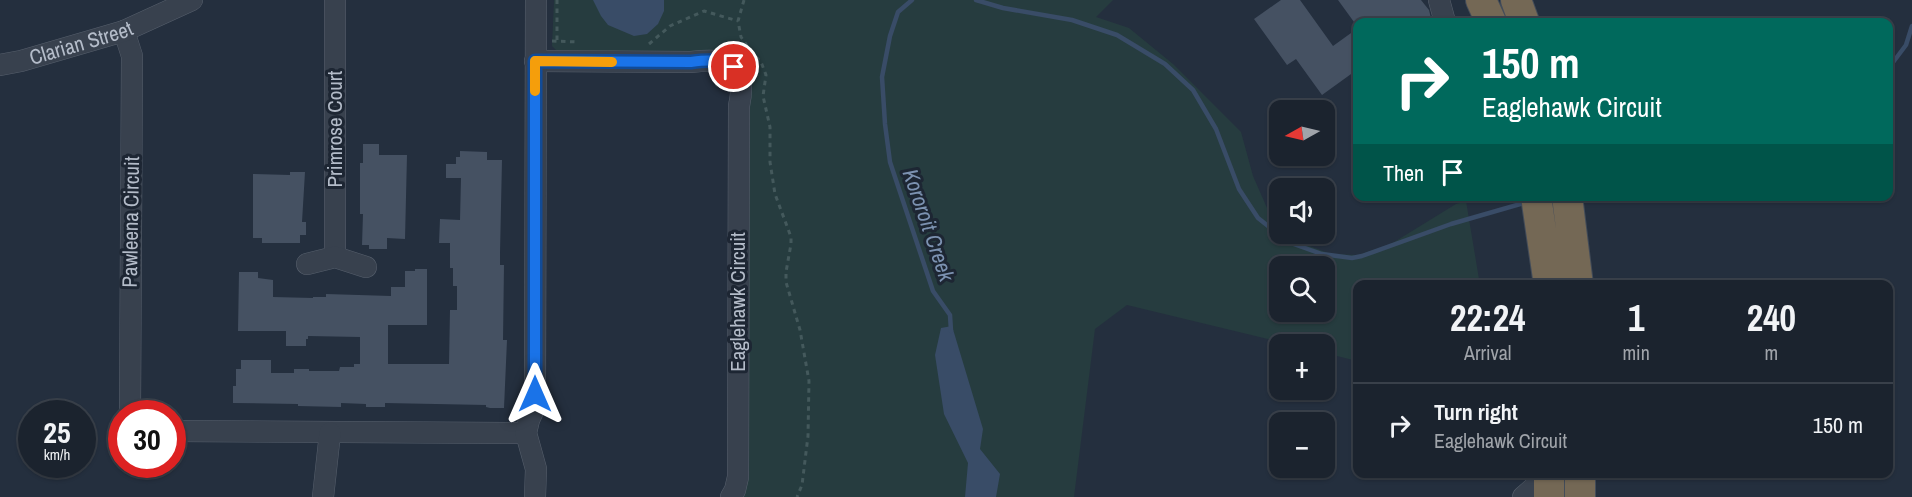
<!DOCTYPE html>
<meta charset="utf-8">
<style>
body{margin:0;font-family:"Archivo Narrow",sans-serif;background:#282f3a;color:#f1f3f6;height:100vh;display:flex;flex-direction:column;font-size:22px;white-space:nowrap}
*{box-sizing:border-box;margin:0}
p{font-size:20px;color:#a0a4aa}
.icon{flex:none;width:33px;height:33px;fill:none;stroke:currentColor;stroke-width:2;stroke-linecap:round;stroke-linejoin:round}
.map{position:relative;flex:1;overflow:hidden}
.details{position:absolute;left:1353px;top:280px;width:540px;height:198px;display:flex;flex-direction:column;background:#1b232e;border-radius:12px;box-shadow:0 2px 4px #0004,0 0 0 2px #39404a}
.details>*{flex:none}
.top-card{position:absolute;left:1353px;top:18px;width:540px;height:183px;border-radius:12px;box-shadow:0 2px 4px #0004,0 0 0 2px #39404a;background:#00695c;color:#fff;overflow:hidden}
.needle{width:39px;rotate:262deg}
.buttons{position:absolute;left:1269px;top:100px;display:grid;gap:12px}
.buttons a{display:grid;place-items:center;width:66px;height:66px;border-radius:12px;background:#1b232e;box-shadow:0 2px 4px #0004,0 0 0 2px #39404a;font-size:30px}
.speed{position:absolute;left:18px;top:400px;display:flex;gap:12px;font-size:30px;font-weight:700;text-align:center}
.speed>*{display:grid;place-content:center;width:78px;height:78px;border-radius:50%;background:#1b232e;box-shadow:0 2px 4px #0004,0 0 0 2px #39404a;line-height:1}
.speed small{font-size:15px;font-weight:400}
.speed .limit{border:9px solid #d22;background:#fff;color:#111}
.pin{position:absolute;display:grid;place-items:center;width:51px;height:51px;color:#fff;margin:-26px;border:3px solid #fff;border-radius:50%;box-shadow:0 2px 6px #0007}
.me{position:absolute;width:66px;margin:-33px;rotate:0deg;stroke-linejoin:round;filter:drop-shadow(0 0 4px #0008)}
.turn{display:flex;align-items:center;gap:21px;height:126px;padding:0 30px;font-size:27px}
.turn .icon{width:78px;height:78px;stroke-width:2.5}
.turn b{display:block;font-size:42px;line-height:51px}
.then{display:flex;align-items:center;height:57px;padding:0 30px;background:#0003;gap:12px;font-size:22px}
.eta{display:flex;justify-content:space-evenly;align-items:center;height:102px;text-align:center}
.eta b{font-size:36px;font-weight:800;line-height:42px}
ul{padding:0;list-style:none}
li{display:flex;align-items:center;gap:18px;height:84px;padding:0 30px;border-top:2px solid #39404a}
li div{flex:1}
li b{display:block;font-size:22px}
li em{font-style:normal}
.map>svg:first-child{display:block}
.green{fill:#263c3f;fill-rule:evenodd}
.water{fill:#394c67}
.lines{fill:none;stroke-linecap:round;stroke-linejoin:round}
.stream{stroke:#394c67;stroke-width:4.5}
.building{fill:#455162}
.minor-casing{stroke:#565f6c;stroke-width:22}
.highway-casing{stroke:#434c59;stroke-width:32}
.path{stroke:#44595c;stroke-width:3;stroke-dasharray:4.5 4.5;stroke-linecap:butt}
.minor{stroke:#38414e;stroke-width:21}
.highway{stroke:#746855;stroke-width:30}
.route-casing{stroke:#114b97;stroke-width:15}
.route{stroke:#1a73e8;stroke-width:10}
.slow{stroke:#f59e0b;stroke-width:10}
.labels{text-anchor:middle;stroke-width:6;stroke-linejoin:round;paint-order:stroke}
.street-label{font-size:21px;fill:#b4bcc9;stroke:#1d2633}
.water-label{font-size:22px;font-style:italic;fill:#7c92b1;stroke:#1d2633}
</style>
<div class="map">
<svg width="1912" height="497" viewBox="0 0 1912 497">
<rect width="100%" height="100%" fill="#242f3e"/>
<path class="green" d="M554 0H1113L1096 17 1129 28 1173 64 1241 132 1253 176 1271 217 1279 223 1280 234H1293L1307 245 1331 254 1358 255 1391 244 1456 204 1466 201 1480 285H1358L1357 361 1325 353 1324 345H1293L1127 305 1095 329 1074 497H742L745 61 738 54 558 52 552 46ZM1280 267H1324V312H1280Z"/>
<path class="water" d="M593 0H664V11L658 24 647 34 634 36 608 25 601 16Z
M952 326 983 429 980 449 1000 474 996 497H965L968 463 944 414 935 355 941 328Z"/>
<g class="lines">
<path class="stream" d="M912 0 898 12 890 36 882 77 885 124 890 162 933 291 950 315 951 331
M976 0 1003 8 1072 20 1117 35 1165 64 1193 90 1216 129 1239 189 1258 218 1288 242 1322 254 1352 258 1362 256 1451 224 1527 202
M1888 69 1906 45 1912 26"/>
</g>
<path class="building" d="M1281 0H1300L1333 46 1358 28V69L1322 95 1296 59 1287 65 1254 19Z
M1338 0H1421L1429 10 1432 22H1354Z
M363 144H379V155H407L405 239 387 238V249H369V245H362L363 214H360V163H363Z
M460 151 487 152V160H502L500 253V265H504L503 340H507L504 408H490L486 407V405L385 403V407H366V404L341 403V407L298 406V404L233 403V386H236V369H241V360H271V373H294V369H309V371H339L340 367H354V364H360V337L308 336V339H306V346H286V331H238L239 272H258V278L273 280V297L313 298V297H326V294L391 296V287H405V271H415V269H427V325H388V364H449L450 310H457V286H453V268H450V243H439L440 219 460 220 461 178H446V164H456V157H460Z
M290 172H305L302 222H306V235H300V243H262V238H253V174L290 175Z"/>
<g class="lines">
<defs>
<g id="minor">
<path d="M335 0V257"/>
<path d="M1439 0 1445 22"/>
<path d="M124 31 132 56 130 414"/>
<path d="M535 61 691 62C728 58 748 62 739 106L738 477 735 490 731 497"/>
<path id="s1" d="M0 65 21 61 124 31 192 0"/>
<path d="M307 264 335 257 366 267"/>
<path d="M172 431 526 433"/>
<path d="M323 497 330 433"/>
<path d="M535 497 536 469 526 433 529 420 534 409 535 394 536 0"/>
<path d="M1523 497 1549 474"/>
</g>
<path id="highway" d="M1481 0 1491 22
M1516 0 1524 22
M1536 196 1549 285
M1567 196 1578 285
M1549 497V474
M1580 497V474"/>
</defs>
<use href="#minor" class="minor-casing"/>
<use href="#highway" class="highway-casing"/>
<path class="path" d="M744 0 738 21 741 37 752 53 761 62 766 75 763 96 770 127V162L775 194 791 237V244L786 272V282L800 330 809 381 808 436 802 485 797 497
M557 40V0
M552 41 578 42
M649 44 670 26 704 11 738 21
M716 86 722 80"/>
<use href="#minor" class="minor"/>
<use href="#highway" class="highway"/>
</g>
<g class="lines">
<defs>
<path id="route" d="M535 394V61L691 62C707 60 719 59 734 67"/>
</defs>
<use href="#route" class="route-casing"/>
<use href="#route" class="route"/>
<path class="slow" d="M535 91V61L612 62"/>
</g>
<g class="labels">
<g class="street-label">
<text dy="7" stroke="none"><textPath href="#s1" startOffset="84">Clarian Street</textPath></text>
<text transform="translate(335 129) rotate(-90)" y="7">Primrose Court</text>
<text transform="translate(131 222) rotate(-89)" y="7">Pawleena Circuit</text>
<text transform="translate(738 302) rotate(-90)" y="7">Eaglehawk Circuit</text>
</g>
<g class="water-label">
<text transform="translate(929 225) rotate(71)" y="8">Kororoit Creek</text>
</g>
</g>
</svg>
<div class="buttons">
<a><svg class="needle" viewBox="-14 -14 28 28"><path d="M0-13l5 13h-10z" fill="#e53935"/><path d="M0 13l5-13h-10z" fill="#a0a4aa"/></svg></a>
<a><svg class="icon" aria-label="sound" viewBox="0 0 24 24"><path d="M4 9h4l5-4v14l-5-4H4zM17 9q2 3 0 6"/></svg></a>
<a><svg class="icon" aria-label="search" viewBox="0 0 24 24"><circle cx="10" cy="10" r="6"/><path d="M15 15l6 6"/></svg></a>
<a>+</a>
<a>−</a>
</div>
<div class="speed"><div>25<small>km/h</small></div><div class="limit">30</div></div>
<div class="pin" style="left:734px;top:67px;background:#d93025"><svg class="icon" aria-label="arrive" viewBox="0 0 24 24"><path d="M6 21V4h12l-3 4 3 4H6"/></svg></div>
<svg class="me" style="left:535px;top:394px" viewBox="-20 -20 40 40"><path d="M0-17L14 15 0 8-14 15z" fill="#1a73e8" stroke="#fff" stroke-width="4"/></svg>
<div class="top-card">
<div class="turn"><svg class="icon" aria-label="right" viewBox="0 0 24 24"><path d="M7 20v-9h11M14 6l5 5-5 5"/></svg><div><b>150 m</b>Eaglehawk Circuit</div></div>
<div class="then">Then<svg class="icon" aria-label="arrive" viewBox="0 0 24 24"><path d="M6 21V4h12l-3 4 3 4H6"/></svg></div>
</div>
<section class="details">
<div class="eta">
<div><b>22:24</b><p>Arrival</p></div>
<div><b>1</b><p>min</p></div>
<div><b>240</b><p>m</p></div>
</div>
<ul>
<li><svg class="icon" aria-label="right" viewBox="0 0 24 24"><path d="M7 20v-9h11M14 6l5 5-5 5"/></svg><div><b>Turn right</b><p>Eaglehawk Circuit</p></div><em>150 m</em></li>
</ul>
</section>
</div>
